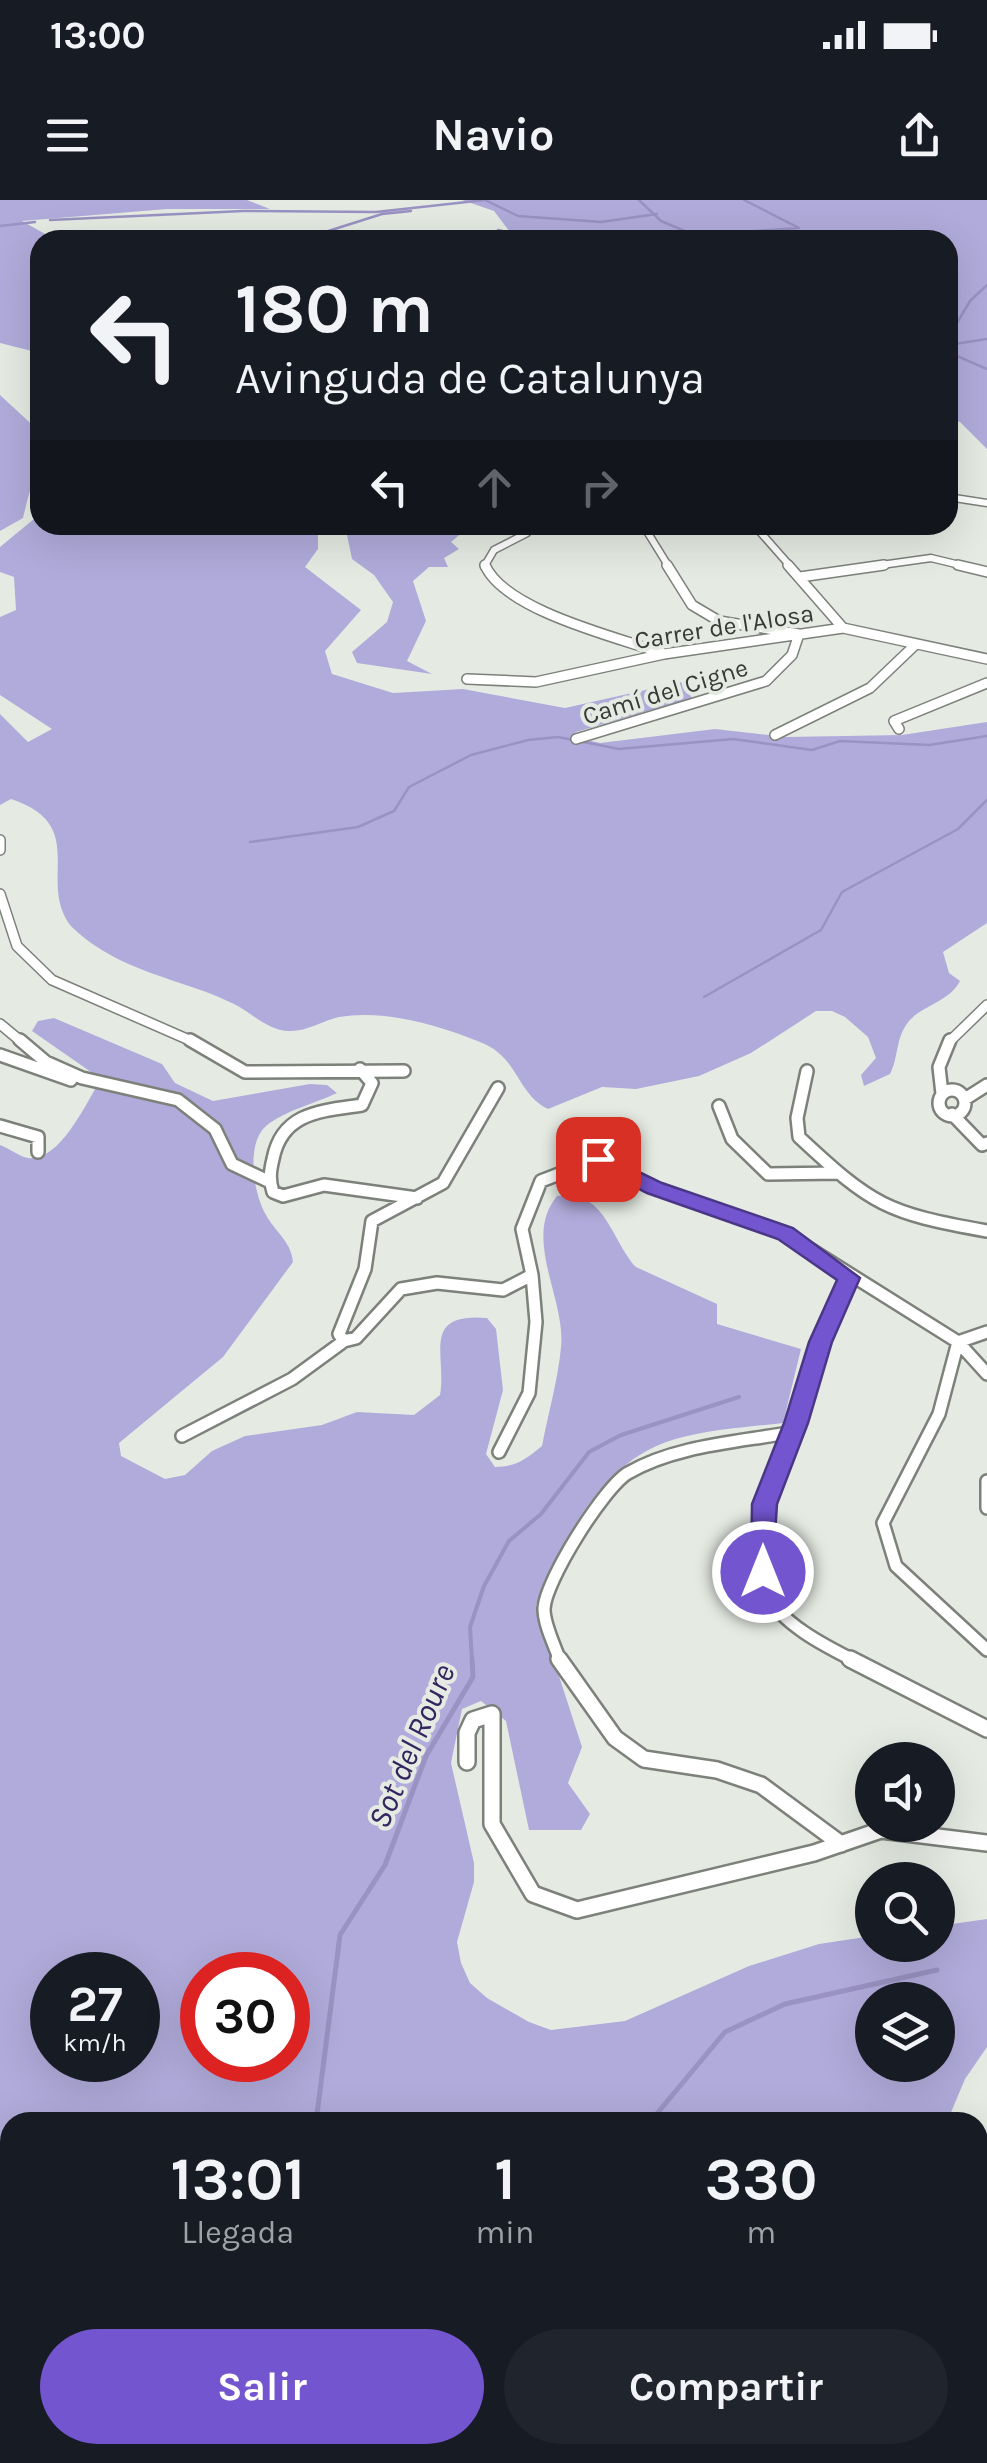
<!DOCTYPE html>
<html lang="es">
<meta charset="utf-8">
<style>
body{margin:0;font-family:Karla,sans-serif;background:#20242c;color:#f1f3f6;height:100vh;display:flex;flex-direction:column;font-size:38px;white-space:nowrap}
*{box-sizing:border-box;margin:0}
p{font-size:32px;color:#9ea1a6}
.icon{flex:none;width:55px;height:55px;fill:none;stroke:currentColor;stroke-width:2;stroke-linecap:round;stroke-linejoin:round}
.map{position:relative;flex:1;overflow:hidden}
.drawer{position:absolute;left:0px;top:1912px;width:988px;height:352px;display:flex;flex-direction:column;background:#171b24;border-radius:30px 30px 0 0;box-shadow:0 10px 40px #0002}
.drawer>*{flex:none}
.top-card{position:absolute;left:30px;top:30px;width:928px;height:305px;border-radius:30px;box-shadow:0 10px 40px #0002;background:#171b24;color:#f1f3f6;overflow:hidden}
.controls{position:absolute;left:855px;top:1542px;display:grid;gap:20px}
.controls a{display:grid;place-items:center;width:100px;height:100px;border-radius:50%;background:#171b24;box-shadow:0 10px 40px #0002;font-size:50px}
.speed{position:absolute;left:30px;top:1752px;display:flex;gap:20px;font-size:50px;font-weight:700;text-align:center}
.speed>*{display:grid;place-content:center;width:130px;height:130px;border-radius:50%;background:#171b24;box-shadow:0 10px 40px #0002;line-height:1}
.speed small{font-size:25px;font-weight:400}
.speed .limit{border:15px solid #d22;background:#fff;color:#111}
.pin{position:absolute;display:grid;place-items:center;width:85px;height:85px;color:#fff;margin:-42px;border-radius:20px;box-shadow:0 5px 15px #0006}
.me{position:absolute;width:110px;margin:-55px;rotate:0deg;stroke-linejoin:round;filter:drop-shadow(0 0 8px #0008)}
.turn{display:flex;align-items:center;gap:35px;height:210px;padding:0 40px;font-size:45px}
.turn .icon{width:130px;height:130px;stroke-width:2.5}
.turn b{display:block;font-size:70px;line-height:85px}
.lanes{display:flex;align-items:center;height:95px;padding:0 40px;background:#0003;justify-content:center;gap:50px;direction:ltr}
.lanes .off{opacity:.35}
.eta{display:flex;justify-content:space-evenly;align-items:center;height:170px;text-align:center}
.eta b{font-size:60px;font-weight:700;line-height:70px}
.primary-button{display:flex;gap:20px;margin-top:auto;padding:20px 40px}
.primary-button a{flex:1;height:115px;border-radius:60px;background:#7355cf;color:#fff;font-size:40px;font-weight:700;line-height:115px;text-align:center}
.primary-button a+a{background:#20242c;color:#f1f3f6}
.status{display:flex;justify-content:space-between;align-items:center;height:70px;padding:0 50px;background:#171b24;direction:ltr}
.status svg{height:28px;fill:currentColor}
header{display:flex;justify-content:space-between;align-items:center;height:130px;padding:0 40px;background:#171b24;font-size:45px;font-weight:700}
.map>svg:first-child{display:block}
.forest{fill:#b1abdb;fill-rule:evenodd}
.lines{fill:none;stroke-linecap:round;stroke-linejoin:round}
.stream-far2{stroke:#9992c2;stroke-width:2.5}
.stream-far1{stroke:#9992c2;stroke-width:4}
.stream{stroke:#9992c2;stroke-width:5}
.street-far3-casing{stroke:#7c817a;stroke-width:9}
.street-far2-casing{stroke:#7c817a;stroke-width:12}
.street-far1-casing{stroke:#7c817a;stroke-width:16}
.street-casing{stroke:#7c817a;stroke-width:20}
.street-far3{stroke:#fff;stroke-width:6}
.street-far2{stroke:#fff;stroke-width:9}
.street-far1{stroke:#fff;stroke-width:11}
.street{stroke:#fff;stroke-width:15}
.route{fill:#7355cf;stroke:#4b3787;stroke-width:2.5}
.labels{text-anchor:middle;stroke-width:8;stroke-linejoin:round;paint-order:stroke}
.far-street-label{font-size:25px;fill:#383a37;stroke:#e5ebe3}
.water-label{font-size:32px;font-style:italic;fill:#33255f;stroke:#e5ebe3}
</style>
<div class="status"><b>13:00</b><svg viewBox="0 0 49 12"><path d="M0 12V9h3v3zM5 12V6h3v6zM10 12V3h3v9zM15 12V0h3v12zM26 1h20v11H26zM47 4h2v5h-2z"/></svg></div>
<header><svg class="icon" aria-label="menu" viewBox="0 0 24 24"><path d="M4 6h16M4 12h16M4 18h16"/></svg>Navio<svg class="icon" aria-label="share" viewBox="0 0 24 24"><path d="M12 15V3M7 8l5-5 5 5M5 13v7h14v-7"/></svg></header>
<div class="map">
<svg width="987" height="2263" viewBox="0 0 987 2263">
<rect width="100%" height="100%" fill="#e5ebe3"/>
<path class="forest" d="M0 0H247L270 9H167L22 21 56 40H40V153L0 143Z
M462 0H987V249L960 222 948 218V40H516L494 11Z
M0 195 40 232C40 264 30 287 23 318L0 331Z
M40 314V325H318V349L305 367 361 410 325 451 332 474 393 493 463 489 565 508 681 482 692 498 576 532 573 537 600 543 715 529 786 537 902 535 987 522V723L943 752 949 773 960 781C949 802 923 805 909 821 895 838 899 857 890 874L864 886 861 875 876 858 868 837 845 817 832 811H816L751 853 699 876 636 889 602 887 548 909C516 893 519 857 480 842 438 825 384 809 339 817 321 821 307 832 288 831 267 830 252 813 234 804 194 784 146 776 107 753 96 747 78 734 70 725 37 680 90 625 11 599L0 605V514L28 542 52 529 0 495V417L16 410 14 377 0 372V347Z
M345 325 470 326 451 342 459 349 444 358 448 367H429L413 381 426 421 407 461 432 474 357 463 352 452 387 422 393 402 374 375 352 359Z
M54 818 162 864 175 883 213 901 310 884 327 885 337 893C316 903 284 911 266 926 245 945 254 995 266 1015 276 1033 291 1041 293 1062L223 1157 119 1243 121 1256 165 1279 185 1275 212 1251 245 1236 322 1225 357 1212 414 1215 440 1195C447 1156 420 1112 487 1118L496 1129 503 1190 486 1254 495 1267C516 1267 526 1259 542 1246 548 1214 558 1180 561 1147 566 1099 522 1038 557 996 605 988 611 1040 636 1067L717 1104V1124L801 1149 783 1223C750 1227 715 1229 683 1237 602 1256 566 1336 536 1405L582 1547 568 1583 590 1614 581 1630H529L506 1521 481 1501 462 1509 451 1563 474 1663V1682L457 1742 461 1763 470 1783 487 1798 529 1822 551 1830 625 1821 749 1766 819 1744 872 1736V1745H938V1726L987 1719V1847L965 1879 947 1922H10V2255H766L769 2263H0V945C9 948 20 957 28 958 60 962 86 903 101 879L32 831 38 821ZM52 1775H138V1860H52ZM202 1775H288V1860H202ZM872 1800H938V1865H872Z
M987 2089V2263H862L866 2255H978V2092Z"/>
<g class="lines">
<path class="stream-far2" d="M639 0 661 21 706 40
M50 20 243 11 376 12 485 0 518 16 601 22 657 14
M0 26 35 22
M498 30 541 40
M698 35 799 28 744 0
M300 40 382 14 411 11
M948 138 970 101 987 85
M948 145 987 139
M948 152 987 169
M250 642 358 627 394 611 409 587 471 555 528 540 558 537 619 549 733 539 812 550 840 541 929 545 987 536
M704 797 821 730 842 692 958 629 987 600"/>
<path class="stream-far1" d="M472 1461 470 1427 484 1386 509 1341 541 1314 589 1252 621 1235 739 1197"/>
<path class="stream" d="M316 1922 340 1735 385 1665 426 1556 473 1477 472 1459
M650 1922 725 1832 785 1804 937 1770
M215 2263 217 2255"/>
<defs>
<path id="street-far3" d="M948 297 987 303
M643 325 669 367
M754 325 791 367
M484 367 494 350 527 333 528 325
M867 367 931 358 968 367"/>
<path id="street-far2" d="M485 365C504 410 616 437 662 453
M788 365 843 428
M958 365 987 372
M800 377 884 365
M467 479 536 482 664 454 843 428 987 459
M899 529 894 521 987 483
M775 535 870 488 915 445
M576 539 766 481 792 455 799 434 719 421 692 405 667 365
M0 640V650
M0 694 17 746 52 780 196 843
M0 824 23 843
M948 843 987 805"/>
<path id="street-far1" d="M20 840 46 862 82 878 178 900 215 929 232 964 268 981
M190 840 245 872 404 871
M0 855 71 880
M360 869 372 883 362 905C321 911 282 912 273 959 270 971 269 980 273 992L283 996 324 985 417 998
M807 871 797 918 799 937C873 1006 886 1013 987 1031
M498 888 443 983 372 1021 365 1069 339 1134 344 1141 356 1138 401 1089 437 1083 503 1090 532 1075 522 1029 541 981 598 959 655 988 786 1034 958 1142 987 1132
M939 903a13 13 0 1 1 26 0a13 13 0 1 1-26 0Z
M942 894 939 867 950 840
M965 899 987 885
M719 906 732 939 768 974 838 973
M952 914 982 945 987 943
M0 926 38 937V952
M849 1077C828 1125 813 1172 797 1221 778 1276 745 1332 766 1391 777 1422 827 1447 855 1461
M958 1142 939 1214 883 1323 896 1366 987 1450
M958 1142 987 1174
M182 1236 292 1179 344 1141
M499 1252 529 1193 536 1122 532 1075
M987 1281V1308
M560 1461C555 1446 544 1425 544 1409 545 1381 604 1287 628 1273 676 1245 740 1242 793 1232"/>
<path id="street" d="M559 1459 615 1538 644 1559 717 1570 761 1585 841 1644
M850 1459 987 1529
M467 1562V1533L473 1520 492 1514V1624L533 1694 577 1710 814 1653 881 1630 987 1643"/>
</defs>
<use href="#street-far3" class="street-far3-casing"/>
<use href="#street-far2" class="street-far2-casing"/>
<use href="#street-far1" class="street-far1-casing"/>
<use href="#street" class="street-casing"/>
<use href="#street-far3" class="street-far3"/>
<use href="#street-far2" class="street-far2"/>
<use href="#street-far1" class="street-far1"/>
<use href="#street" class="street"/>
</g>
<path class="route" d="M598 952 662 983 793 1028 860 1078 832 1142 808 1223 777 1304 772 1380H754L751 1372 752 1304 784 1223 809 1142 837 1080 778 1039 647 993 591 964V954Z"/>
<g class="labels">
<g class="far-street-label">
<text transform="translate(724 426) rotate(-9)" y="9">Carrer de l'Alosa</text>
<text transform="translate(665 491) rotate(-17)" y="9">Camí del Cigne</text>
</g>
<g class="water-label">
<text transform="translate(411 1546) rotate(-67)" y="11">Sot del Roure</text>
</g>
</g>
</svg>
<div class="controls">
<a><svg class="icon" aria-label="sound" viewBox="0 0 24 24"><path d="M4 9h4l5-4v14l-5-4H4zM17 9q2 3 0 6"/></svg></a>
<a><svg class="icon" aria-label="search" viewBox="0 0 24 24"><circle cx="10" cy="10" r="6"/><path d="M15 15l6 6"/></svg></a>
<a><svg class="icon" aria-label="layers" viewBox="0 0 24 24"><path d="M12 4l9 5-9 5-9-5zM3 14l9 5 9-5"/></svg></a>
</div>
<div class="speed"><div>27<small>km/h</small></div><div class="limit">30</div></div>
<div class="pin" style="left:598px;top:959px;background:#d93025"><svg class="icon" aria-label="arrive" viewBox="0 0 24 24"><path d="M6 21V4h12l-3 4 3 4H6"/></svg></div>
<svg class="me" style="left:763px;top:1372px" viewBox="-20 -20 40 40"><circle r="17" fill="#7355cf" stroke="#fff" stroke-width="3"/><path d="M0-11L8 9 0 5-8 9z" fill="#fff"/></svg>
<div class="top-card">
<div class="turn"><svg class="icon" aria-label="left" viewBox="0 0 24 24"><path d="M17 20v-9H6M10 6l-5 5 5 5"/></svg><div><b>180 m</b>Avinguda de Catalunya</div></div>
<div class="lanes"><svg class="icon" aria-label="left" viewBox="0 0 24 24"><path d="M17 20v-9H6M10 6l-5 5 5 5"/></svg><svg class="icon off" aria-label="ahead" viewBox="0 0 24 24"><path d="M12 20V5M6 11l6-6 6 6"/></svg><svg class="icon off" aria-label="right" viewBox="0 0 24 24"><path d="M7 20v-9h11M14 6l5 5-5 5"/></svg></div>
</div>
<section class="drawer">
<div class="eta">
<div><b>13:01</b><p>Llegada</p></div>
<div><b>1</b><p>min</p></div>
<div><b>330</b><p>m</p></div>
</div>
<div class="primary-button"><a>Salir</a><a>Compartir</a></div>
</section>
</div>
